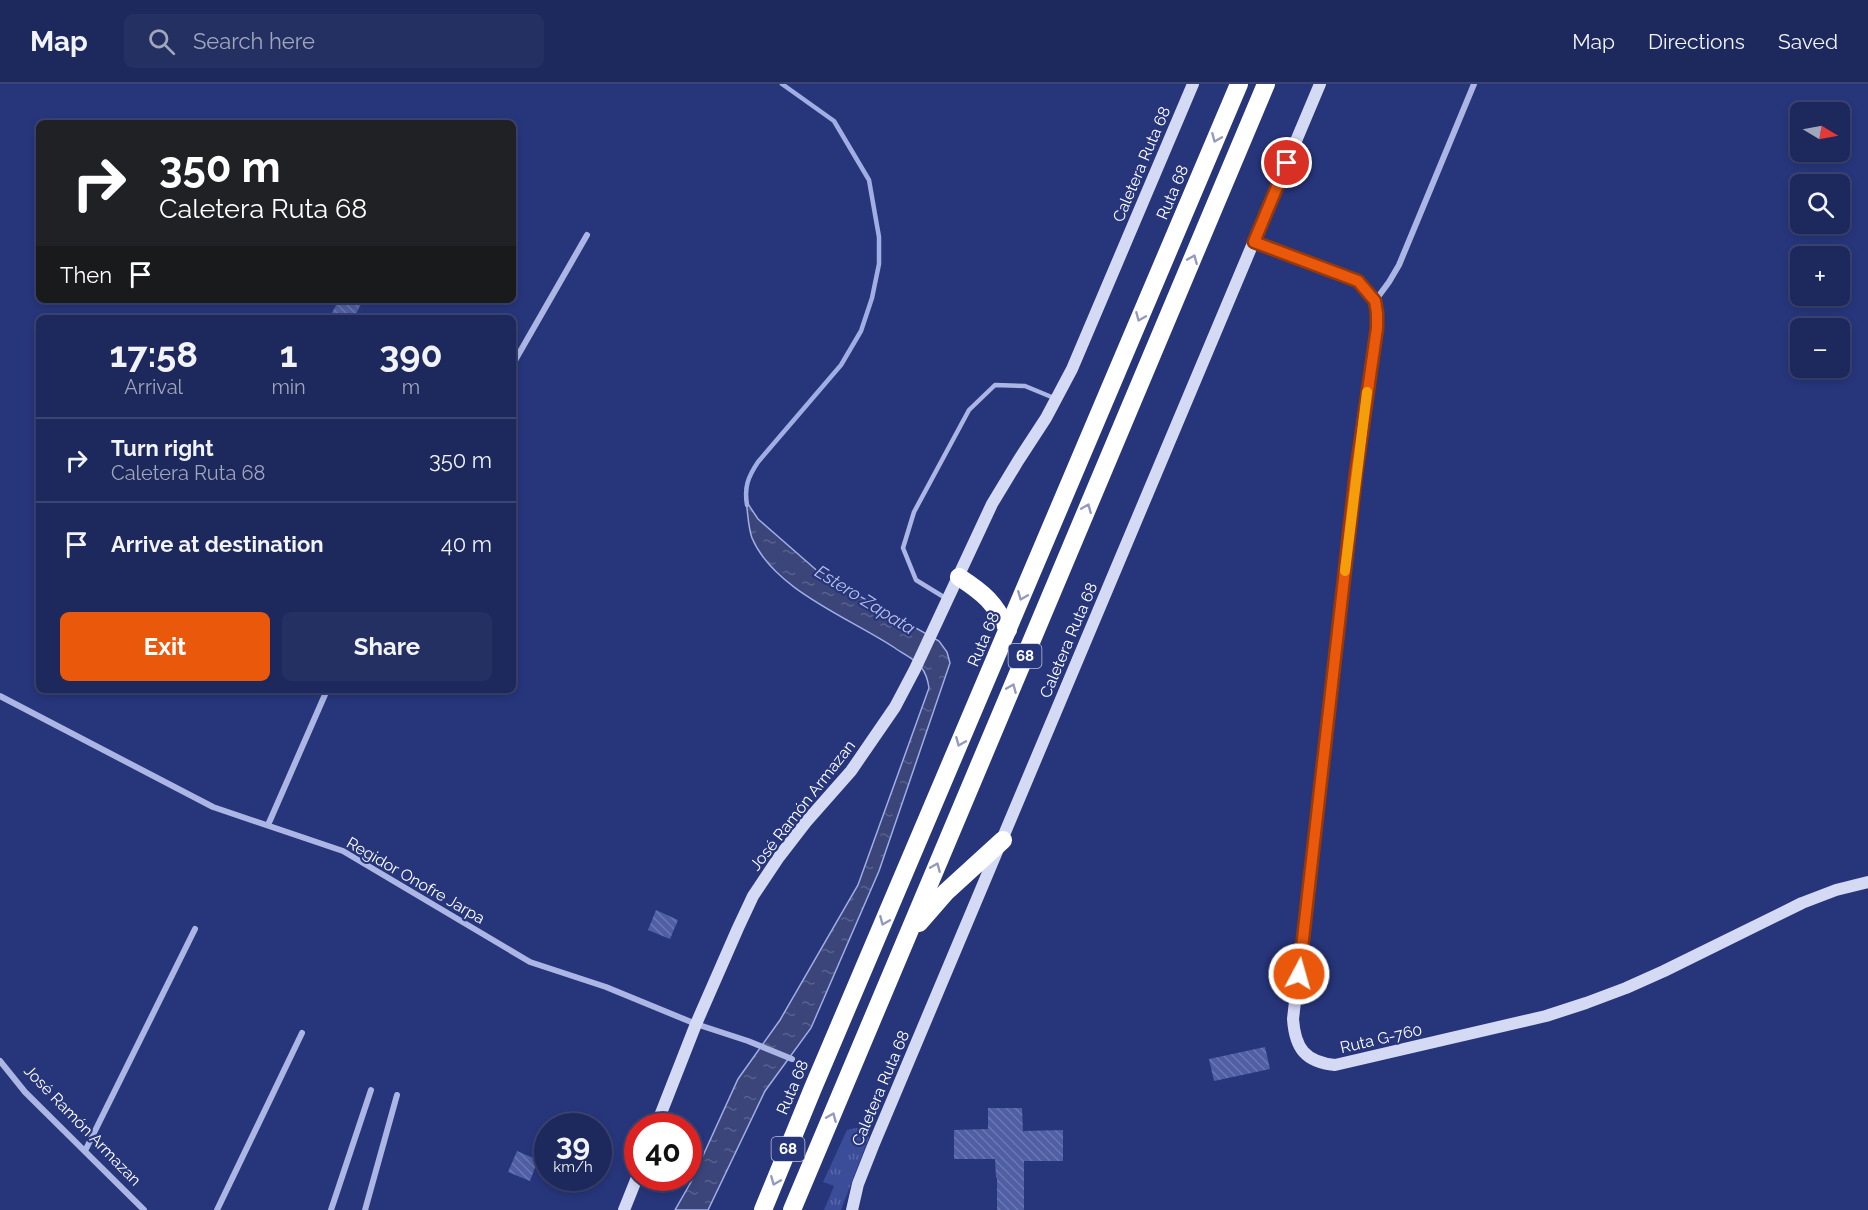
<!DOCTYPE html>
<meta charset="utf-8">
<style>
body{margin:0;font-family:Raleway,sans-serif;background:#253062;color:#f1f3f6;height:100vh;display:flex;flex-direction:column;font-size:22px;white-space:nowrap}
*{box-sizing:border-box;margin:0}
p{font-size:20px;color:#a0a6bb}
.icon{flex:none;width:33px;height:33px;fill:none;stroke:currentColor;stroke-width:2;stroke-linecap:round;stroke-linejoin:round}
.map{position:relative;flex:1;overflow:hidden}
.panel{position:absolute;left:36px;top:231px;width:480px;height:378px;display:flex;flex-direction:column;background:#1d285c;border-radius:9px;box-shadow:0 3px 9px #0003,0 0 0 2px #3b4472}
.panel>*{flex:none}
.banner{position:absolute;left:36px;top:36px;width:480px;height:183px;border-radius:9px;box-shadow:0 3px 9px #0003,0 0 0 2px #3b4472;background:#202124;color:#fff;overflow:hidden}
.needle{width:39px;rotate:100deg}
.tools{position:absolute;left:1790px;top:18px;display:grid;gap:12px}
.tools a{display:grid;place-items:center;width:60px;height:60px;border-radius:9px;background:#1d285c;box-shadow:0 3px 9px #0003,0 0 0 2px #3b4472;font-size:30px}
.speed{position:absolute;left:534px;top:1029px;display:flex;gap:12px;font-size:30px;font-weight:700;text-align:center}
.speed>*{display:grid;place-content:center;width:78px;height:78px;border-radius:50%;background:#1d285c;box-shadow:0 3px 9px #0003,0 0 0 2px #3b4472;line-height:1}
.speed small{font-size:15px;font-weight:400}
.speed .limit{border:9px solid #d22;background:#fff;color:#111}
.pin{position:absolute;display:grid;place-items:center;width:51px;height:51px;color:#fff;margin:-26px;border:3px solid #fff;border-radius:50%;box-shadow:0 2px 6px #0007}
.me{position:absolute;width:66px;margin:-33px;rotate:6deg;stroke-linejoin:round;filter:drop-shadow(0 0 4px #0008)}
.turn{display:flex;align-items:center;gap:21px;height:126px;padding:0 24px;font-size:27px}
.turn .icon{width:78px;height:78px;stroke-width:2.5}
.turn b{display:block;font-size:42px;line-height:51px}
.then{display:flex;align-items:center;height:57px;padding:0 24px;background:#0003;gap:12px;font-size:22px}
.eta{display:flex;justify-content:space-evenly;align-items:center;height:102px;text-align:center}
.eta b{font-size:36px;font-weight:700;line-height:42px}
.cta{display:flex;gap:12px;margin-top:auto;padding:12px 24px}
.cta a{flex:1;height:69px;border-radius:9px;background:#ea580c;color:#fff;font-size:24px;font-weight:700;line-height:69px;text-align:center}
.cta a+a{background:#253062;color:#f1f3f6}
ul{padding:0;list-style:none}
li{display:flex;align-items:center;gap:18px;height:84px;padding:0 24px;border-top:2px solid #3b4472}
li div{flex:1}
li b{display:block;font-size:22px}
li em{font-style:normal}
header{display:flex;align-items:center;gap:36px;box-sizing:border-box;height:84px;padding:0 30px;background:#1d285c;border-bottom:2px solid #3b4472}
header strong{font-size:28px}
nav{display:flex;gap:33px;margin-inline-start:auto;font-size:21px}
.search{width:420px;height:54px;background:#253062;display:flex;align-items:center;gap:15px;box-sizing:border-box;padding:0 21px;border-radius:9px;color:#a0a6bb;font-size:22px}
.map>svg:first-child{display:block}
.grass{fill:url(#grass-tufts)}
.water{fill:url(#water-ripples);stroke:#a1aee4;stroke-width:1.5}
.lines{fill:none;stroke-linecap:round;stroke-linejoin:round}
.stream{stroke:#a1aee4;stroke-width:4.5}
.building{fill:url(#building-back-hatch)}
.lane{stroke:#acb6e4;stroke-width:4.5}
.street{stroke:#acb6e4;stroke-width:6}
.secondary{stroke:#d5daf4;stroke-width:12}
.highway{stroke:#fff;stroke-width:18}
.oneway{stroke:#939abd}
.route-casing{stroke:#983908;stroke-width:15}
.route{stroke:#ea580c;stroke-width:10}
.slow{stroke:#f59e0b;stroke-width:10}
.labels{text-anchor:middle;stroke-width:4.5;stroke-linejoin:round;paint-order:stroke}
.shield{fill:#27357b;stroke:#bec2d7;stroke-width:1.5}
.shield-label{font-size:15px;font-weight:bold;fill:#fff}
.street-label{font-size:16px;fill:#fff;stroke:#27357b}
.water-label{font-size:18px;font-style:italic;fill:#b7c1ec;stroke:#27357b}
</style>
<header>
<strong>Map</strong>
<div class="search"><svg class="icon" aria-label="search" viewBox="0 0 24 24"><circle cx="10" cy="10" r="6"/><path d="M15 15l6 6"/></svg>Search here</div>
<nav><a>Map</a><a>Directions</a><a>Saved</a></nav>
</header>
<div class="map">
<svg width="1868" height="1126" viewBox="0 0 1868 1126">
<defs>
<pattern id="grass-tufts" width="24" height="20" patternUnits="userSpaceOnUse" patternTransform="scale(1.5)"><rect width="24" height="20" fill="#3b4d98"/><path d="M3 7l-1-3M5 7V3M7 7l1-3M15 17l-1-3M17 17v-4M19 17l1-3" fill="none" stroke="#5868a7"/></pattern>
<pattern id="water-ripples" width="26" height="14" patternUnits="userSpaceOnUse" patternTransform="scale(1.5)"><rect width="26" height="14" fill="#3b4579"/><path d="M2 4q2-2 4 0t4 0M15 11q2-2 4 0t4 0" fill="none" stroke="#58618d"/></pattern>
<pattern id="building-back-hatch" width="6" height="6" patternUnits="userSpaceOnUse" patternTransform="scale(1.5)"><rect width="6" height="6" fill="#505fa4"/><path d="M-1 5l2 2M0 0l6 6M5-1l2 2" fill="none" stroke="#6a77b2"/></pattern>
</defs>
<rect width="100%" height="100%" fill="#27357b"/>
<path class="grass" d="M856 1044 865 1048 869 1053 841 1126H824L834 1102 823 1098 847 1046Z"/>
<path class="water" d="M746 417 758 435 822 491 939 557 947 568 950 579 879 787 811 944 765 1007 708 1126H675L691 1098 738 995 780 936 858 801 929 604C928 597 926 589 921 583 915 575 903 570 895 564 850 534 774 506 752 454 748 443 748 429 746 417Z"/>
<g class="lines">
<path class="stream" d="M747 421C744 403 748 393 758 378L841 281 861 247 872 214 879 180V153L869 96 834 37 782 0"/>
</g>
<path class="building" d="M339 216H363L354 234H329Z
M656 826 678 836 670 855 648 846Z
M1265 963 1270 985 1214 997 1209 975Z
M988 1024H1022L1023 1047 1063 1046V1077H1024V1126H997V1094H996L995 1075H954V1046L988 1045Z
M517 1067 538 1076 530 1097 508 1088Z"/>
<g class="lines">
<path class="lane" d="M947 515 916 496 903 464 914 428 969 326 995 301 1025 302 1054 314"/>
<path class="street" d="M1375 217 1389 198 1399 181 1474 0
M513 280 587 151
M0 612 213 723 343 767 530 878 606 903 696 940 748 957 792 975
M268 741 327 606
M0 977 25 1008 144 1126
M85 1067 195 845
M217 1126 302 949
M331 1126 371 1006
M365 1126 397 1011"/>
<path class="secondary" d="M1254 158 1358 197 1375 217 1377 229V244L1361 349 1293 935C1295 964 1305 978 1335 981L1546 932 1586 919 1626 904 1664 887 1802 819 1836 806 1868 798
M656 1042 696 940 738 844 753 812 779 773 806 738 851 687 895 623 915 585 992 420 1018 377 1046 334 1072 285 1193 0
M624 1126 638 1091
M852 1126 858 1100 873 1062 1320 0"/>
<path class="highway" d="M959 493C985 510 994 518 1008 546
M919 839 946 808 1003 756
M763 1126 813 1004 1239 0
M792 1126 1266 0"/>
</g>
<defs><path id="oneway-chevron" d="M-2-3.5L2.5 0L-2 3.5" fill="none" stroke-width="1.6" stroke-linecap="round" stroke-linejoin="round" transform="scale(1.5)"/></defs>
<g class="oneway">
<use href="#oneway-chevron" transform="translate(1216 54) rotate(113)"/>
<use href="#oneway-chevron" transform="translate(1193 175) rotate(-67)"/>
<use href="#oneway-chevron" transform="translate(1140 233) rotate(113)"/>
<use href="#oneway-chevron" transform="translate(1087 424) rotate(-67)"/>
<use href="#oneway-chevron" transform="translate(1022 512) rotate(112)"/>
<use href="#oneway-chevron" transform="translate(1012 604) rotate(-67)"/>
<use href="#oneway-chevron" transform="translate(960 658) rotate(113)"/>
<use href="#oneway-chevron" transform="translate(936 783) rotate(-67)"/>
<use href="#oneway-chevron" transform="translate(884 837) rotate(113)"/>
<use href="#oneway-chevron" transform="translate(832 1033) rotate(-67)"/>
<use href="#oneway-chevron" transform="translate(775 1097) rotate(112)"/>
</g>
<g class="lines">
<defs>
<path id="route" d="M1287 79 1254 158 1358 197 1375 217 1377 229V244L1356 389 1299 890"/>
</defs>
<use href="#route" class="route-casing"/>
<use href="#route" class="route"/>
<path class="slow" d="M1345 487 1367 308"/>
</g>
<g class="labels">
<g class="shield">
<rect x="1008.5" y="560" width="33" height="24" rx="4.5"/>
<rect x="771.5" y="1053" width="33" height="24" rx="4.5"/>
</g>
<g class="shield-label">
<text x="1025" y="577">68</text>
<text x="788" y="1070">68</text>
</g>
<g class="street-label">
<text transform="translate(1141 80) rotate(-67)" y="6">Caletera Ruta 68</text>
<text transform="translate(1172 108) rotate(-67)" y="6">Ruta 68</text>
<text transform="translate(983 555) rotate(-67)" y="6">Ruta 68</text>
<text transform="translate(1068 556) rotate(-67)" y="6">Caletera Ruta 68</text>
<text transform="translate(802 721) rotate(-52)" y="6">José Ramón Armazan</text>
<text transform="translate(416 796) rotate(30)" y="6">Regidor Onofre Jarpa</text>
<text transform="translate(1381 954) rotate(-13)" y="6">Ruta G-760</text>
<text transform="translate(792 1003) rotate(-67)" y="6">Ruta 68</text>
<text transform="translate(880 1004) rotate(-67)" y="6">Caletera Ruta 68</text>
<text transform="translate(83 1041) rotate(46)" y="6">José Ramón Armazan</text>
</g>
<g class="water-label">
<text transform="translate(865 516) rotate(32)" y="6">Estero Zapata</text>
</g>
</g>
</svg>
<div class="tools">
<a><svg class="needle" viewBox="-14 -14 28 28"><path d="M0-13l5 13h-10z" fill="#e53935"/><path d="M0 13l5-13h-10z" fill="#a0a6bb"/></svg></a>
<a><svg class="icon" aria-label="search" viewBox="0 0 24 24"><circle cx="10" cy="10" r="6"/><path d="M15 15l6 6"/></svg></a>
<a>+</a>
<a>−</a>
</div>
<div class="speed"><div>39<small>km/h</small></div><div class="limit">40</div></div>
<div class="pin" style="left:1287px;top:79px;background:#d93025"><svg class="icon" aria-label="arrive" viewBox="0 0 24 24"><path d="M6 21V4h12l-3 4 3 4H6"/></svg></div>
<svg class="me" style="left:1299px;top:890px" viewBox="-20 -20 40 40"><circle r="17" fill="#ea580c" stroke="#fff" stroke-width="3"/><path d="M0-11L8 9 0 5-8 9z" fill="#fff"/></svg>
<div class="banner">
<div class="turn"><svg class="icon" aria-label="right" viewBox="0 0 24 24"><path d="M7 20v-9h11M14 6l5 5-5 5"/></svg><div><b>350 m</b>Caletera Ruta 68</div></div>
<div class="then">Then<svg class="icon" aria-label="arrive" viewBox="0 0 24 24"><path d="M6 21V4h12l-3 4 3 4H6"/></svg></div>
</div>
<section class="panel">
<div class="eta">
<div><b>17:58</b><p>Arrival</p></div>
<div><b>1</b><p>min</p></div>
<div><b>390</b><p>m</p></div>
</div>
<ul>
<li><svg class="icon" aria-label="right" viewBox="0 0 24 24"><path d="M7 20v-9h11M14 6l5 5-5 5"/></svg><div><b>Turn right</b><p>Caletera Ruta 68</p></div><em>350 m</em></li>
<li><svg class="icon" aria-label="arrive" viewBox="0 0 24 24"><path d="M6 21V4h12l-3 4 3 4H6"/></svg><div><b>Arrive at destination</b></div><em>40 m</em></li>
</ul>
<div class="cta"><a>Exit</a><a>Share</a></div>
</section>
</div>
